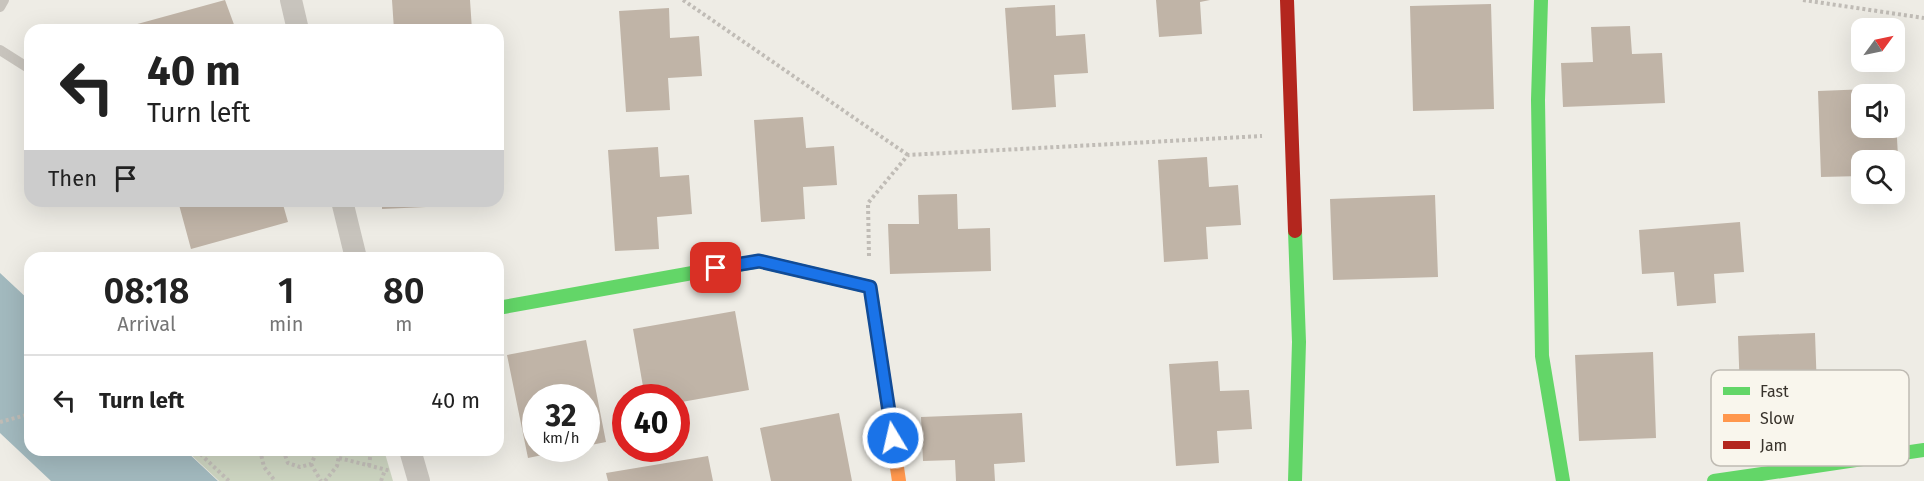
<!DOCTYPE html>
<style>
body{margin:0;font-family:"Fira Sans",sans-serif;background:#f6f6f6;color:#222;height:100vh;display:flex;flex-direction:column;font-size:22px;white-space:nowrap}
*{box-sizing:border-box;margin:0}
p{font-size:20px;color:#767676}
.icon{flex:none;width:33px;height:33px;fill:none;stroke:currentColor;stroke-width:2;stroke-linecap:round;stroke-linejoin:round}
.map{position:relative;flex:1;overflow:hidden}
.drawer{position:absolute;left:24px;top:252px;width:480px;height:204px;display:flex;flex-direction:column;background:#fff;border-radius:18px;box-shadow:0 6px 24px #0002}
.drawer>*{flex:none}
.banner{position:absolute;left:24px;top:24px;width:480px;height:183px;border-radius:18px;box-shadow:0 6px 24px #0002;background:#fff;color:#222;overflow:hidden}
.needle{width:39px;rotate:57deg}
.buttons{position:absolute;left:1851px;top:18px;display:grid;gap:12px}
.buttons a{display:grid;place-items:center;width:54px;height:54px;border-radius:12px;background:#fff;box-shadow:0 6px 24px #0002;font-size:30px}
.speed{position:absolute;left:522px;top:384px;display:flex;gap:12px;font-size:30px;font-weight:700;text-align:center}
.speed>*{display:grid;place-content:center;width:78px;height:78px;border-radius:50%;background:#fff;box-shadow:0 6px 24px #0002;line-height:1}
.speed small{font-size:15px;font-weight:400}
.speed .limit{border:9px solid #d22;background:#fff;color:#111}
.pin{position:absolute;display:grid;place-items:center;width:51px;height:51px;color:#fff;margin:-26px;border-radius:12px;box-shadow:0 3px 9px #0006}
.me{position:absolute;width:66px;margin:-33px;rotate:351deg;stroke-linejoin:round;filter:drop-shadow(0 0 4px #0008)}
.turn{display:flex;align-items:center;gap:21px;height:126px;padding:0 24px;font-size:27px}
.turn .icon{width:78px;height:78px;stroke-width:2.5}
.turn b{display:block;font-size:42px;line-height:51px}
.then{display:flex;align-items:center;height:57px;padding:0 24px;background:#0003;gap:12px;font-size:22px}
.eta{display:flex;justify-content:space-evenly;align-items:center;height:102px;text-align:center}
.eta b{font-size:36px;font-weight:600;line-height:42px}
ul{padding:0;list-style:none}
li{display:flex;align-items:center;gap:18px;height:90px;padding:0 24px;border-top:2px solid #e0e0e0}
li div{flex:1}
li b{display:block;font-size:22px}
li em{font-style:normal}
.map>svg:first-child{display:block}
.green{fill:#ccd4c0}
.water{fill:#a2b9be}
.building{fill:#c0b4a7}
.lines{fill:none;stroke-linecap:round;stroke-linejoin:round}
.path{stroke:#c0bcb6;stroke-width:4;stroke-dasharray:3 3;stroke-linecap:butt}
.lane{stroke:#c8c4bd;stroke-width:10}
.street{stroke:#c8c4bd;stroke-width:22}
.fast{stroke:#63d668;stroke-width:14}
.slow{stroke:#ff974d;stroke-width:14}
.jam{stroke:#b3261e;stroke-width:14}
.route-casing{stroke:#114b97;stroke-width:15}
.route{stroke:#1a73e8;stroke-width:10}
.key{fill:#f9f6ed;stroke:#bfbbb3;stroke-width:1.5}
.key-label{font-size:16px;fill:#38322b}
</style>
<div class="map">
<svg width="1924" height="481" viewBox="0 0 1924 481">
<rect width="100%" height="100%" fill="#eeece5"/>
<path class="green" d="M186 450H384L393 481H219Z"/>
<path class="water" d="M0 273 30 301V450H185L218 481H51L0 433Z"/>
<path class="building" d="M225 0 236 30H131L130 26Z
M392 0H470L472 30H394Z
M1156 0H1210L1200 2 1202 34 1159 37Z
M1491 4 1494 109 1413 111 1410 6Z
M1055 5 1056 36 1085 34 1088 73 1054 75 1056 107 1012 110 1005 8Z
M669 8 670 38 699 36 702 76 668 78 670 110 626 112 619 11Z
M1630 26 1632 54 1662 53 1665 103 1563 107 1561 63 1593 62 1591 27Z
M1895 88V94H1862V128H1894L1896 121 1899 174H1894V160H1862V176L1821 177 1818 91Z
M803 117 806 148 834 146 837 185 803 187 805 219 761 222 754 120Z
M658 147 660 177 689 175 692 214 657 217 659 249 615 251 608 150Z
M1207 157 1209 187 1238 185 1241 225 1206 227 1208 259 1164 262 1158 160Z
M957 194 958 229 990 228 991 271 890 274 888 224H919L918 195Z
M1435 195 1438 277 1333 280 1330 199Z
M178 201H282L288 222 191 249Z
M382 201H425L426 207 382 209Z
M1740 222 1744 272 1714 274 1716 303 1677 306 1674 272 1642 274 1639 230Z
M735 311 749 390 676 403V398H645L633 329Z
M1815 333 1818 419 1741 422 1738 336Z
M586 340 606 442 586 446V398H536V448L567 450 528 458 507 355Z
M1653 352 1656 438 1579 441 1575 355Z
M1218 361 1220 391 1249 390 1252 429 1217 431 1219 463 1176 466 1169 364Z
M839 413 852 481H771L760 428Z
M1022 413 1025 462 994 464 995 481H956L955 460 923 461 921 417Z
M708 456 713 481H608L606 473Z"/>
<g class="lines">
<path class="path" d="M683 0 908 155
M1803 0 1924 18
M869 256 868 203 908 155 1262 136
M0 422 30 414
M196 450 229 481
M260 450 264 467 275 481
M283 450 288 463 300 467 311 464 318 450
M339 458 391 471
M311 464 321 481
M369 466 371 450
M325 481 337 466 340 450
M381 481 385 470"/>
<path class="lane" d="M0 7 4 0
M0 50 30 69"/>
<path class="street" d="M291 0 298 30
M342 201 356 258
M410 450 419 481"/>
<path class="fast" d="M1541 0 1538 100 1542 356 1563 481
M498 308 759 261 870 287 877 332
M1295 481 1299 342 1295 231
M1714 481 1924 450"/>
<path class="slow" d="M877 332 899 481"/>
<path class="jam" d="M1287 0 1295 231"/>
</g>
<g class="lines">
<defs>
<path id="route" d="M716 268 759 261 870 287 893 438"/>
</defs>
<use href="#route" class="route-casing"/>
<use href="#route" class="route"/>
</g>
<rect x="1711" y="370" width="198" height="96" rx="9" class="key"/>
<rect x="1723" y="387" width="27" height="8" fill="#63d668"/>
<rect x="1723" y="414" width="27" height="8" fill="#ff974d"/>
<rect x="1723" y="441" width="27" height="8" fill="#b3261e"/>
<g class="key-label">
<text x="1760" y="397">Fast</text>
<text x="1760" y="424">Slow</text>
<text x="1760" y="451">Jam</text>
</g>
</svg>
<div class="buttons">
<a><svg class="needle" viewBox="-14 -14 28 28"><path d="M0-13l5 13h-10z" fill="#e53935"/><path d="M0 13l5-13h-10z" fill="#767676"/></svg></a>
<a><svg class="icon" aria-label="sound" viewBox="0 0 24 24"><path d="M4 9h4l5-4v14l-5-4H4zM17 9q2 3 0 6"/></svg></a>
<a><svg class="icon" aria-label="search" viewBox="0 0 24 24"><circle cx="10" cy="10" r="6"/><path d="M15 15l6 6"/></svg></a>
</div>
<div class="speed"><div>32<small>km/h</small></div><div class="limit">40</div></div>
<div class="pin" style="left:716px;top:268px;background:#d93025"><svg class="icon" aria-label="arrive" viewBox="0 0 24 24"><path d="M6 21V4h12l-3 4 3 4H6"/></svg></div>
<svg class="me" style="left:893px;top:438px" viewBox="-20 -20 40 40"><circle r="17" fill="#1a73e8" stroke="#fff" stroke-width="3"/><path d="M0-11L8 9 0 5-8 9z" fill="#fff"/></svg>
<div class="banner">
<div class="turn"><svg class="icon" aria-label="left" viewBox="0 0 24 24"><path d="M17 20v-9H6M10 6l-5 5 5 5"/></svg><div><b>40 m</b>Turn left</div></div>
<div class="then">Then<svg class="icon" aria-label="arrive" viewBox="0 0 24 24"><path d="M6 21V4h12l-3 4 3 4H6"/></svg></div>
</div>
<section class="drawer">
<div class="eta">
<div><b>08:18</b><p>Arrival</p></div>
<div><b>1</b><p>min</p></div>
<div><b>80</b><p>m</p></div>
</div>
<ul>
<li><svg class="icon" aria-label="left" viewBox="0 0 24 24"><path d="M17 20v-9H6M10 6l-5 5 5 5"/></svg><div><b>Turn left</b></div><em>40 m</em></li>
</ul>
</section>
</div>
